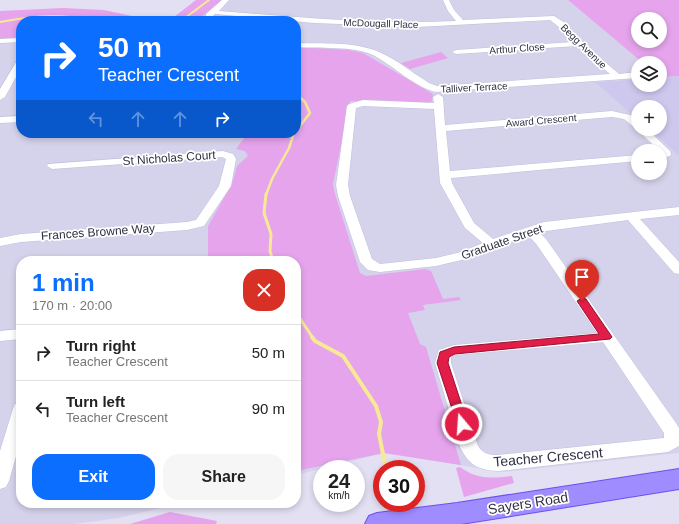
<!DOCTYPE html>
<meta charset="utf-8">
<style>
body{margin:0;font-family:Helvetica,sans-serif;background:#f6f6f6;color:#222;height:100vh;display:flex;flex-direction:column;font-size:15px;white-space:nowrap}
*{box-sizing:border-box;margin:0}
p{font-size:13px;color:#767676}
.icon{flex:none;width:22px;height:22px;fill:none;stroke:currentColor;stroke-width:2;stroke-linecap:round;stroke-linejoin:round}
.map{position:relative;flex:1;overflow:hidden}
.sheet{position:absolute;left:16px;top:256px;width:285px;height:252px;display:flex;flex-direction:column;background:#fff;border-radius:16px;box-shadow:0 2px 6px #0003}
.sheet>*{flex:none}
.banner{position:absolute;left:16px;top:16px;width:285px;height:122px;border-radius:16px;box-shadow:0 2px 6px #0003;background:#0b6eff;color:#fff;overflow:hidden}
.buttons{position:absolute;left:631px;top:12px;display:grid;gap:8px}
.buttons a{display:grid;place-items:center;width:36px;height:36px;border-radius:50%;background:#fff;box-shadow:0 2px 6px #0003;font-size:20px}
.speed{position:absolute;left:313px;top:460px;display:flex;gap:8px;font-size:20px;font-weight:700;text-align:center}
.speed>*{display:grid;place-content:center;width:52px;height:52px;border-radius:50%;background:#fff;box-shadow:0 2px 6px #0003;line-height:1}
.speed small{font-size:10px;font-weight:400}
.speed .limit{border:6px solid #d22;background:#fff;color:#111}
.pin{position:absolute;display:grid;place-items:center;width:34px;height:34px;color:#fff;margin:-41px -17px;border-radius:50% 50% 50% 0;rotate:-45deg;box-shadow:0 0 4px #0007}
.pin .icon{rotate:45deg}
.me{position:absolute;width:44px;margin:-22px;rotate:342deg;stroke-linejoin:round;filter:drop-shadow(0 0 3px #0008)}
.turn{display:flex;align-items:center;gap:14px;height:84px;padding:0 16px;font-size:18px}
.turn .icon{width:52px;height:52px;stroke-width:2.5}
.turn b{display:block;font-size:28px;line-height:34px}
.lanes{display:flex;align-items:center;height:38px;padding:0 16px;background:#0003;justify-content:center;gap:20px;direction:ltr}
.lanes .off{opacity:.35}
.round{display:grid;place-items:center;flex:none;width:42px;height:42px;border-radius:16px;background:#f6f6f6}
.head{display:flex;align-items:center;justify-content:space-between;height:68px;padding:0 16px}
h1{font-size:24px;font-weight:700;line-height:30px;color:#0b6eff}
.cta{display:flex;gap:8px;margin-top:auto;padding:8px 16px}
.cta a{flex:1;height:46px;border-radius:16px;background:#0b6eff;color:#fff;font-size:16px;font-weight:700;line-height:46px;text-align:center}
.cta a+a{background:#f6f6f6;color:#222}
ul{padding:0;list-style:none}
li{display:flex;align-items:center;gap:12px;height:56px;padding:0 16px;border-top:1px solid #e0e0e0}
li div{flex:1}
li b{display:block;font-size:15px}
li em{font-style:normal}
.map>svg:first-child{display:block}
.residential{fill:#d5d2eb;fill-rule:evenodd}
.education{fill:#cec8ee}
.green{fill:#e5a4ec;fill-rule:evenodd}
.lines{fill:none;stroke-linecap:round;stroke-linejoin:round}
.stream-far3{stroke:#f8e994;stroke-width:2}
.stream-far2{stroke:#f8e994;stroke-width:2.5}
.stream-far1{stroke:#f8e994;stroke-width:3}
.stream{stroke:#f8e994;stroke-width:4}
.minor-casing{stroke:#c2bfdd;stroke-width:1}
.major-casing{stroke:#6851f0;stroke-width:2}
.minor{fill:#fff;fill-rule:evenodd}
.major{fill:#9f8dff;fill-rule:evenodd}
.route{fill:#e11d48;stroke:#92132f}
.labels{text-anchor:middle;stroke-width:3.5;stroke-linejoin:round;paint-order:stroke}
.far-street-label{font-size:10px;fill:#323144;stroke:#fff}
.street-label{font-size:12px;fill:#323144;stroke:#fff}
.near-street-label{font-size:14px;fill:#323144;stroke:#fff}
</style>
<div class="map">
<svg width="679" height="524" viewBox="0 0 679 524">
<rect width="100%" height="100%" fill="#e3e0f3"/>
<path class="residential" d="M196 0H568L643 63H638V79L596 82 638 120V129H649L679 156V453L503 472 384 453 296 475V261H21V503H181L119 518 74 524H0V22L21 21V133H296V21H169ZM638 151H660V173H638Z"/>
<path class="education" d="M679 76V156L649 129H660V107H638V120L595 82 638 79V85H660V77Z"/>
<path class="green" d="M196 0H222L202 16 204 21H169Z
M568 0H679V76L660 77V63H643ZM638 19H660V41H638Z
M63 8 104 10 155 21H21V38L0 39V11Z
M296 47 349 50 363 53 433 94 432 101 429 103 350 101 333 184 335 194 360 273 366 276 425 269 431 271 443 299 459 297 461 300 423 305 425 310 408 313 420 344 426 347 461 465 384 453 296 471V261H208V226L232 184 237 166 248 156 245 151 236 149 248 133H296Z
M441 52 448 58 410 69 401 63Z
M460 467C477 480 492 478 512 476L514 483 464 497 456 468Z
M170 512 217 521 216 524H130Z"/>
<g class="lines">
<path class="stream-far3" d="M181 21 209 0
M0 22C28 17 60 12 88 21"/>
<path class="stream-far2" d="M296 94 305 102 310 113 296 131
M266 195 272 179 289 148 294 133"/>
<path class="stream-far1" d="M266 194 264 213 271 234 270 251 273 261
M296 293 298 295 299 317 313 338"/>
<path class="stream" d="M312 337 315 341 343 356 376 406 381 422 379 434 386 469
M392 503 394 515"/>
<defs>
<path id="minor" d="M222 0H229L219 11C298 17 377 25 456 21L448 11 443 0H449L454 10 463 20 554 16 565 23 587 47 619 74 638 72V78L436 92C413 86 395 67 375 56 354 45 319 49 296 47V43C323 44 353 41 379 52 396 59 413 73 429 83L437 86 610 74 577 46 456 54 452 52 456 50 573 42 559 27 550 20 417 27 314 23 215 14 213 16 214 21H206V14Z
M21 38V42L0 43V39Z
M18 59H21V68L5 97 0 100V89Z
M438 94 443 97 445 125 612 111 630 115 638 121V129H647L670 151 671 154 670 156 660 159V151L636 129 624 119 612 117 446 131 450 171 638 155V161L451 178 452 183 474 223 493 239 544 222 679 207V215L640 219 679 262V274L674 273 628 220 539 232 546 239 676 423 679 428V446L668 452 498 471C478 470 469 465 460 447L435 363 439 350 454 345 597 333 537 245 528 235 470 258 436 266 380 272 368 270 360 262 338 196 336 185 347 106 349 104 363 100 434 103 433 97ZM363 106 434 109 440 183 465 228 483 243 461 252 436 258 380 264 372 259 350 196 348 185 356 108ZM603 342 664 433V438L498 455C489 455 483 454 478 446L451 363V357L456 355Z
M21 116V122L0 123V117Z
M223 151 233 154 236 159 231 186 204 226 187 230 21 242 0 246V238L21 234 187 222 196 220 219 186 226 159 222 157 52 169 47 166 48 164Z
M21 329V339L0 341V331Z
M21 403V439L9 481 6 487 0 489V451L13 409 15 404Z"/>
<path id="major" d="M679 469V489L461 524H365L369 516 377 513 457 503Z"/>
</defs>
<use href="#minor" class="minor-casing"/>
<use href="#major" class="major-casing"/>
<use href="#minor" class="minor"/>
<use href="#major" class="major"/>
</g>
<path class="route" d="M582 298 586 299 610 334 612 337 610 339 455 354 449 357 448 363 468 424 466 427 462 428 458 427 437 363 440 352 454 347 599 334 577 301Z"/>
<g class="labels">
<g class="far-street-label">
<text transform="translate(381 23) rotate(2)" y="4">McDougall Place</text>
<text transform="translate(584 46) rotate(44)" y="4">Begg Avenue</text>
<text transform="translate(517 48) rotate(-4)" y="4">Arthur Close</text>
<text transform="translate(474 87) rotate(-3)" y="4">Talliver Terrace</text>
<text transform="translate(541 120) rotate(-5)" y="4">Award Crescent</text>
</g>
<g class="street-label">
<text transform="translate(169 158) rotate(-4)" y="4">St Nicholas Court</text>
<text transform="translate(98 232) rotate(-4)" y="4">Frances Browne Way</text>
<text transform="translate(502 242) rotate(-19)" y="4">Graduate Street</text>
</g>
<g class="near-street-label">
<text transform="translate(548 457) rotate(-5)" y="5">Teacher Crescent</text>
<text transform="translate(528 503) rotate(-9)" y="5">Sayers Road</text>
</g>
</g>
</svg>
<div class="buttons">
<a><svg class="icon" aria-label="search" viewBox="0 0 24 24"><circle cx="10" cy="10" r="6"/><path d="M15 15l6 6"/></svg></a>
<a><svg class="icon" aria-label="layers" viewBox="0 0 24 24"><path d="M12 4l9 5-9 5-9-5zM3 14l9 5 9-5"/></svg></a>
<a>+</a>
<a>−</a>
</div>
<div class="speed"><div>24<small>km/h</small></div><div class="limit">30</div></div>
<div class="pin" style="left:582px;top:301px;background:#d93025"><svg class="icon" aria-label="arrive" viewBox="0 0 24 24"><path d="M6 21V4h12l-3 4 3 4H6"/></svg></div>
<svg class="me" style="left:462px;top:424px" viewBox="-20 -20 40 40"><circle r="17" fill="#e11d48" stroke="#fff" stroke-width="3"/><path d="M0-11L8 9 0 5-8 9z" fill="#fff"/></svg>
<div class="banner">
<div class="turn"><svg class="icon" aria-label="right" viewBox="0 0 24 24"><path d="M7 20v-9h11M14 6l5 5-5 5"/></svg><div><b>50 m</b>Teacher Crescent</div></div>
<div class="lanes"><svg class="icon off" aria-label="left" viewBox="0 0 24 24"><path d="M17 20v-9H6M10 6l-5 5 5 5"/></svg><svg class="icon off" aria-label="ahead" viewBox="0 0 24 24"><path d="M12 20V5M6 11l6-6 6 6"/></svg><svg class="icon off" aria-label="ahead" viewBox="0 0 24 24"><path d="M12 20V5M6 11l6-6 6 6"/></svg><svg class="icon" aria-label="right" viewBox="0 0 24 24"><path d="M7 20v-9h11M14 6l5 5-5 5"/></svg></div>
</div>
<section class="sheet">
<div class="head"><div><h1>1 min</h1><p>170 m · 20:00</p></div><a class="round" style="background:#d93025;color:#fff"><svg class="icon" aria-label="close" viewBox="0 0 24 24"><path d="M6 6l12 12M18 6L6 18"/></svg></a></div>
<ul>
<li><svg class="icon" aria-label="right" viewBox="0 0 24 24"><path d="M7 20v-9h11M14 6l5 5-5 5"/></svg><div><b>Turn right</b><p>Teacher Crescent</p></div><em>50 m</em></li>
<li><svg class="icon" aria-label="left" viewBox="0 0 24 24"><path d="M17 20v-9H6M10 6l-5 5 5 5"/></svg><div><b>Turn left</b><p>Teacher Crescent</p></div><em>90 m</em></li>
</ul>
<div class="cta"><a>Exit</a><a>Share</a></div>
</section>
</div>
